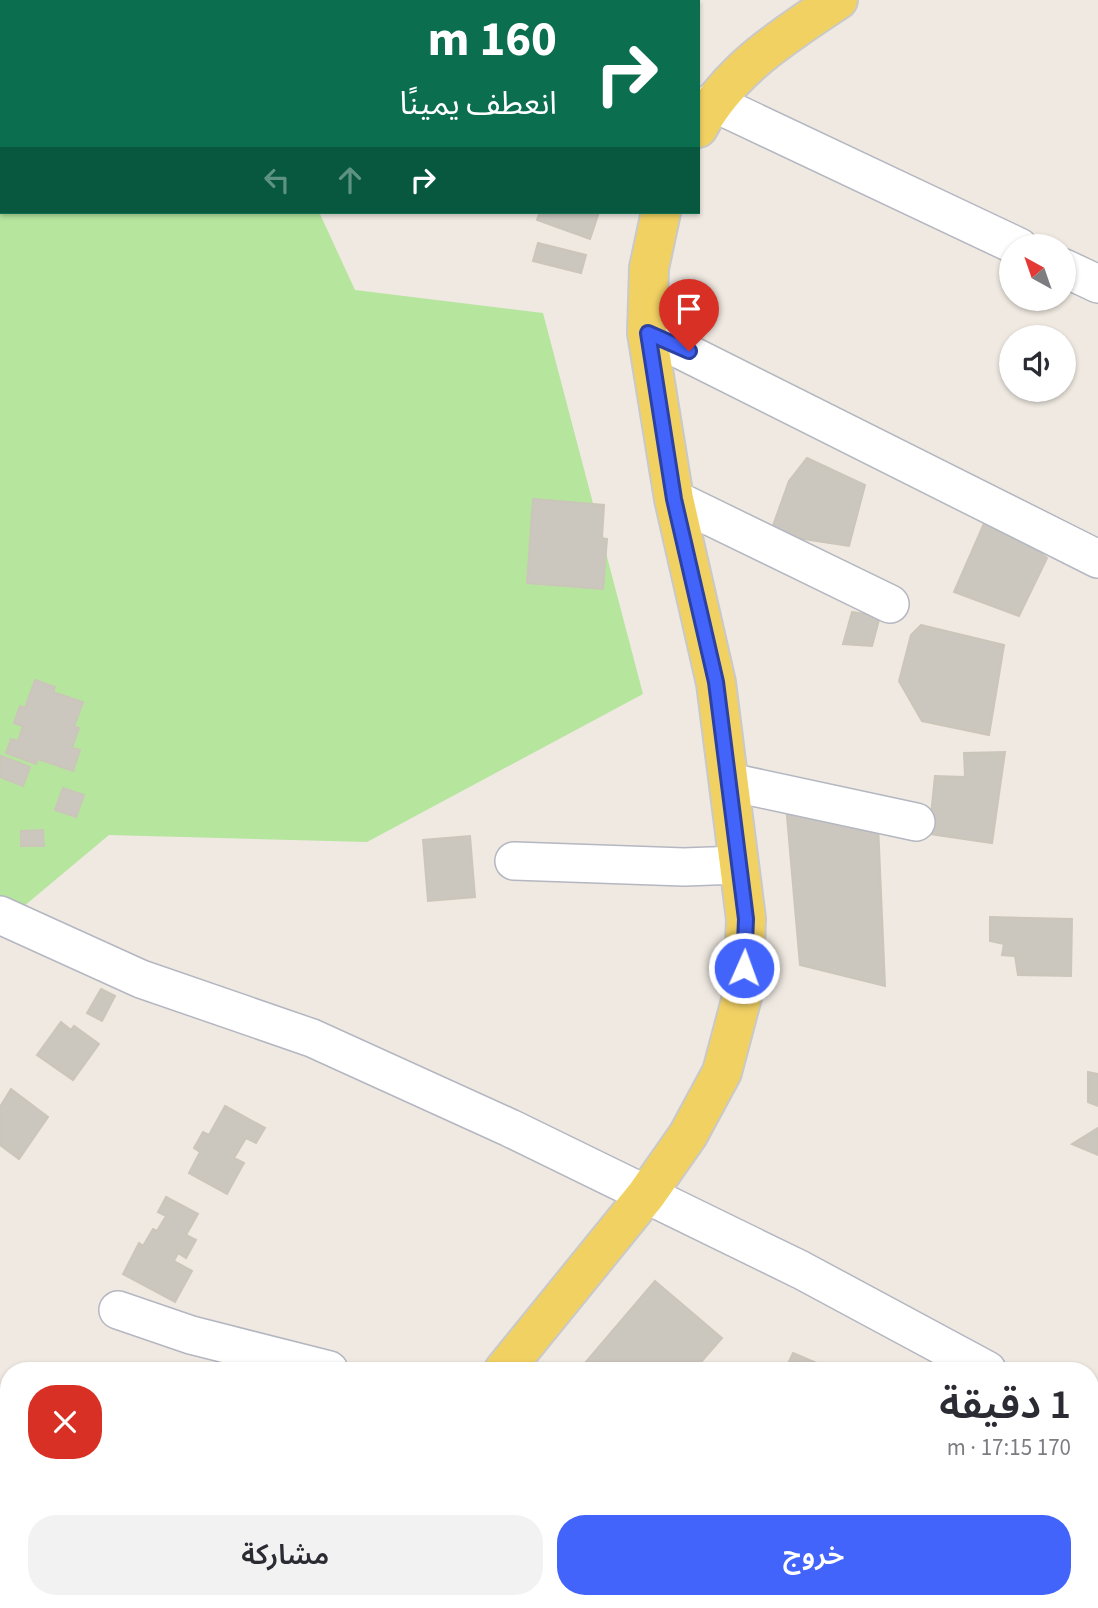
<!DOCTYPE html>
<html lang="ar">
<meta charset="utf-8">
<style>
body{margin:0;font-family:"Source Sans 3","Noto Sans Arabic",sans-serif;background:#f2f2f3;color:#2b2b33;direction:rtl;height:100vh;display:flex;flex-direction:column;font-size:26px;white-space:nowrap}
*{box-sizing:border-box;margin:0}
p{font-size:23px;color:#7c7c81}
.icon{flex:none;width:38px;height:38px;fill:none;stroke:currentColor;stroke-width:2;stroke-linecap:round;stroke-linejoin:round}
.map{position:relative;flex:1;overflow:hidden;direction:ltr}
.details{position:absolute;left:0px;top:1362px;width:1099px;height:247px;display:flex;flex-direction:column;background:#fff;border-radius:28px 28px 0 0;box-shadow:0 2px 5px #0004;direction:rtl}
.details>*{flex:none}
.top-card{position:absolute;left:0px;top:0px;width:700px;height:214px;box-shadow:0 2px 5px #0004;direction:rtl;background:#0b6e4f;color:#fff;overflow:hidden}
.needle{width:46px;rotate:320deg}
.buttons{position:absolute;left:999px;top:234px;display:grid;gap:14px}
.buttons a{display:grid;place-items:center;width:77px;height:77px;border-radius:50%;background:#fff;box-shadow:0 2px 5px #0004;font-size:35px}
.pin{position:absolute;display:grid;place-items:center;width:60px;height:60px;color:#fff;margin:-72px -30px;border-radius:50% 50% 50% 0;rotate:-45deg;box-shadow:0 0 7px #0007}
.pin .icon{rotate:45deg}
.me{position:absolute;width:77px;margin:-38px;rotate:2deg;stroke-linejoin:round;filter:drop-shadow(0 0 5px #0008)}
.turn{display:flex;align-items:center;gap:24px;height:147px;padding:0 28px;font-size:32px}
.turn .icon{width:91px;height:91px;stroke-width:2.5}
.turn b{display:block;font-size:49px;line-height:60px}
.lanes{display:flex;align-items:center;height:66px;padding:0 28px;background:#0003;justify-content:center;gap:35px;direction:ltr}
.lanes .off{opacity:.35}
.round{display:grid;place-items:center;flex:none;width:74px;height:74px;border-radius:28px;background:#f2f2f3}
.head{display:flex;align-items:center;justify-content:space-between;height:119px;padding:0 28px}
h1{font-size:42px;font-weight:600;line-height:52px}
.action{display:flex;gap:14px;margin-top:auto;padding:14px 28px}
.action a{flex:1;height:80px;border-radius:28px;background:#4264fb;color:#fff;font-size:28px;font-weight:600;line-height:80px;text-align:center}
.action a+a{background:#f2f2f3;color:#2b2b33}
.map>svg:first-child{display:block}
.green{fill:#b6e59e}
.building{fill:#cbc7bf;stroke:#cbc5ba;stroke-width:2}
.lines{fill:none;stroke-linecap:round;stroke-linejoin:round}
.minor-casing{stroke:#b4b7c1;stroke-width:40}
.major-casing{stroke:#c9c9c9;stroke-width:42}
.minor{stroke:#fff;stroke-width:37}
.major{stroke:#f2d163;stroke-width:38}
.route-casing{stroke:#2b41a3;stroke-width:18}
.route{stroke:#4264fb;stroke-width:12}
</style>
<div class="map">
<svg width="1098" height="1608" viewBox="0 0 1098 1608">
<rect width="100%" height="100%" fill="#efe9e1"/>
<path class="green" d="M0 0H194L2 2V212H319L355 290 543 313 643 694 367 842 109 835 5 922 0 934Z"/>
<path class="building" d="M540 212H599L590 239 537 220Z
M538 243 586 255 581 273 533 261Z
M807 458 865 485 849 546 770 534 789 481Z
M533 499 604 505 602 538 607 539 603 589 527 583Z
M989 512 1047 558 1019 616 954 592Z
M852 612 880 616 872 646 843 644Z
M921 625 1004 645 989 735 922 721 899 681 911 635Z
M35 680 55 687 53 692 83 702 74 727 79 728 72 748 80 750 73 771 38 759 36 764 6 753 11 739 18 741 23 726 14 723 20 706 25 708Z
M1005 752 992 843 929 834 935 776 965 777 964 753Z
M1 756 30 767 23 786 0 777Z
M63 788 84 795 76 817 55 810Z
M786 805 878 824 885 986 800 965Z
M43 830 44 846H21V831Z
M470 836 475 897 428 901 423 840Z
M990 917 1072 919 1071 976 1018 975 1015 956 1002 955 1004 944 990 941Z
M101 989 115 996 102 1021 87 1013Z
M61 1022 71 1030 74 1026 99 1044 73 1080 37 1055Z
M1088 1072 1098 1074V1106L1088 1102Z
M11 1089 48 1117 19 1159 0 1145V1107Z
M225 1106 265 1128 256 1143 246 1138 234 1158 244 1163 227 1194 189 1173 200 1152 194 1148 203 1132 209 1135Z
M1098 1128V1155L1072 1144Z
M166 1197 198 1214 186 1235 196 1240 186 1258 178 1253 174 1261 192 1271 175 1302 123 1274 139 1243 143 1246 153 1229 157 1231 166 1216 158 1212Z
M655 1281 722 1338 694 1370H579Z
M793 1353 833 1370H785Z
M1090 1510 1098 1518V1546L1090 1554Z
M649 1600H673L668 1608H652L646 1605Z
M997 1600H1048L1040 1608H1006Z"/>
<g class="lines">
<defs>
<path id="minor" d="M712 102 1019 247
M1064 268 1098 284
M647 333 1098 559
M674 499 890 604
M730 782 916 822
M514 861 684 867 739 865
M0 915 141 979 312 1038 510 1128 801 1270 987 1370
M118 1310 191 1335 329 1370
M1090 1432 1098 1437"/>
<path id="major" d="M698 128C729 70 785 35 838 0
M504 1370 646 1195 688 1135 722 1072 743 993 746 919 716 683 674 499 647 333 649 268 661 212
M331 1608 337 1600"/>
</defs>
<use href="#minor" class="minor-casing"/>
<use href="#major" class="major-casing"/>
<use href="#minor" class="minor"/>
<use href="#major" class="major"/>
</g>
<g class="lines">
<defs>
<path id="route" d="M689 351 648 333 674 499 716 682 746 919 744 968"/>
</defs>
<use href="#route" class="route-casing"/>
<use href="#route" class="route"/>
</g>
</svg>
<div class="buttons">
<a><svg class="needle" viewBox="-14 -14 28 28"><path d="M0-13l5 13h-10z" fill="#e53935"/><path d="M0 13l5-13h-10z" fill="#7c7c81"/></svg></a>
<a><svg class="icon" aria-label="sound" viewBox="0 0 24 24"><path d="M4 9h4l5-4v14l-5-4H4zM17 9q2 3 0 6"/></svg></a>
</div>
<div class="pin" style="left:689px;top:351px;background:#d93025"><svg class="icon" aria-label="arrive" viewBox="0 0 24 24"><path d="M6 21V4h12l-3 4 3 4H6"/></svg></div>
<svg class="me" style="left:744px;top:968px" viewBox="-20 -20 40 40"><circle r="17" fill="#4264fb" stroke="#fff" stroke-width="3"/><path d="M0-11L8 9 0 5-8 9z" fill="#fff"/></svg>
<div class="top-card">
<div class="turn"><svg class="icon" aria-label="right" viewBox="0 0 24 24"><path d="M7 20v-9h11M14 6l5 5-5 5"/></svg><div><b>160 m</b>انعطف يمينًا</div></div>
<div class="lanes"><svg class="icon off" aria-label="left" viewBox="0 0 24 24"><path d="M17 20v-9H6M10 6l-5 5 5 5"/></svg><svg class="icon off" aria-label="ahead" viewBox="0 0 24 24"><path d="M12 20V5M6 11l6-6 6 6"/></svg><svg class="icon" aria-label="right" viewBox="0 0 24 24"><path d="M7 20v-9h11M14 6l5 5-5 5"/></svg></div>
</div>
<section class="details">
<div class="head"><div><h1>1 دقيقة</h1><p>170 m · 17:15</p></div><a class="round" style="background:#d93025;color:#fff"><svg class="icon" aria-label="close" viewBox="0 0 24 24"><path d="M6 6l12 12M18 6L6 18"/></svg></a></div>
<div class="action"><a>خروج</a><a>مشاركة</a></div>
</section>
</div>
